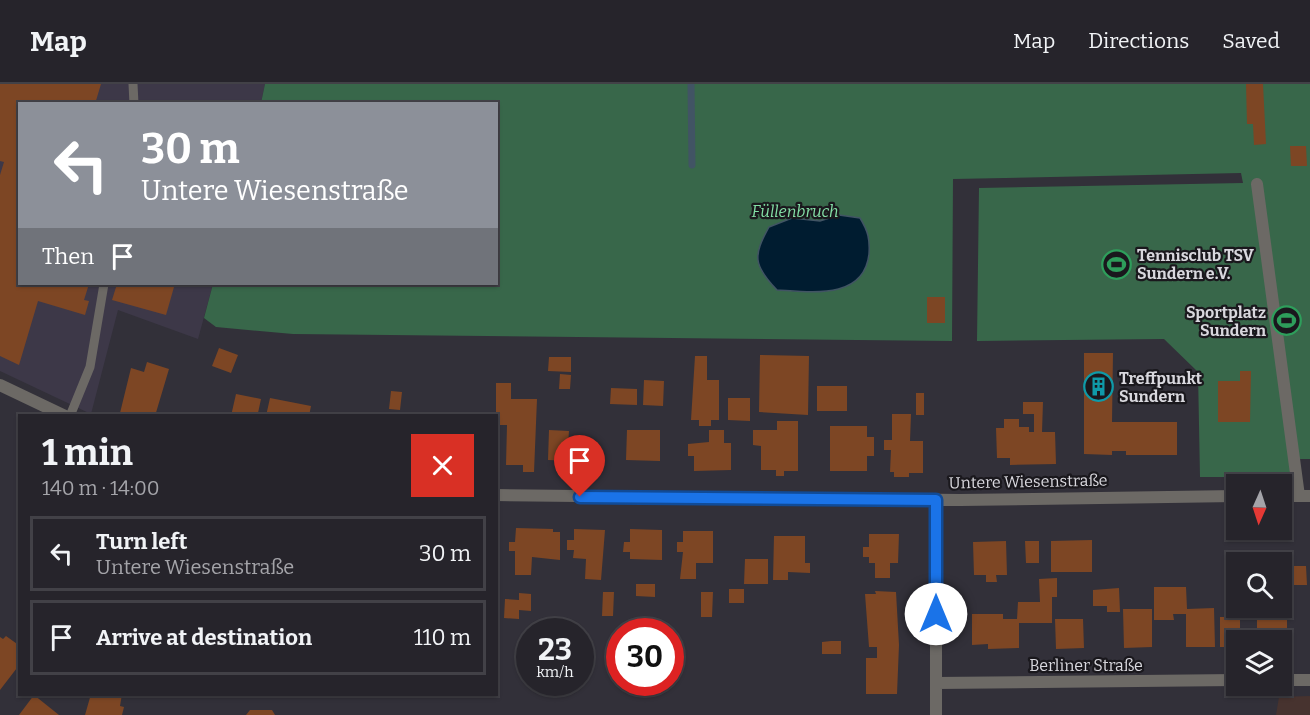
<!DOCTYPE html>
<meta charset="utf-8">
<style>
body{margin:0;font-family:Bitter,serif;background:#323037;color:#f1f3f6;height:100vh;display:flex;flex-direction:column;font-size:22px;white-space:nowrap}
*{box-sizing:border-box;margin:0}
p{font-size:20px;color:#a4a4a9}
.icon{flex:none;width:33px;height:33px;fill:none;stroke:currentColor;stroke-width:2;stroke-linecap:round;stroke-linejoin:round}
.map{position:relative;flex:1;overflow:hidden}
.drawer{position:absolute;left:18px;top:330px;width:480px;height:282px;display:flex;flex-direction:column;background:#26242b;border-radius:0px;box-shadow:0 2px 4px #0004,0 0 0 2px #424147}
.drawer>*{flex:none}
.hud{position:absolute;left:18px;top:18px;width:480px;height:183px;border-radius:0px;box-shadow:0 2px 4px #0004,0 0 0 2px #424147;background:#8c9099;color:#fff;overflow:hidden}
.needle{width:39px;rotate:183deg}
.tools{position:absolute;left:1226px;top:390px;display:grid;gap:12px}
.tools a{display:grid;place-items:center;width:66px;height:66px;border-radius:0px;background:#26242b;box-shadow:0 2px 4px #0004,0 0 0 2px #424147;font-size:30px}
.speed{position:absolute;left:516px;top:534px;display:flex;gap:12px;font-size:30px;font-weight:700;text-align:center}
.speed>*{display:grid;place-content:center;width:78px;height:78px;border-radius:50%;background:#26242b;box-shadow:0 2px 4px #0004,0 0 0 2px #424147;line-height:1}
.speed small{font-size:15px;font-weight:400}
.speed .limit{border:9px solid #d22;background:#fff;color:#111}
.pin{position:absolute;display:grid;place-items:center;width:51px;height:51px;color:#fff;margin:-62px -26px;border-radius:50% 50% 50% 0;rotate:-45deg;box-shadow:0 0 6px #0007}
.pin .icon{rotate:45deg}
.me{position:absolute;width:66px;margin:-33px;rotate:0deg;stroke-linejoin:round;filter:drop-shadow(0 0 4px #0008)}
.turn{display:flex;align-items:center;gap:21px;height:126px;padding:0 24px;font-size:27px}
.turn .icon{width:78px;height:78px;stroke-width:2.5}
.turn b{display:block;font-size:42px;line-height:51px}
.then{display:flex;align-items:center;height:57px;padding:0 24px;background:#0003;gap:12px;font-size:22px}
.round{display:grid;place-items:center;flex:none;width:63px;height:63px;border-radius:0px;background:#323037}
.overview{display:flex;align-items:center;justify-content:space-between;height:102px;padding:0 24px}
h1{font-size:36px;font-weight:700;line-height:45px}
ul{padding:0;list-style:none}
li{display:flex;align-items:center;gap:18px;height:75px;margin:0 12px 9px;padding:0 12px;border:3px solid #424147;border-radius:0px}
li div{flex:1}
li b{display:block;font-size:22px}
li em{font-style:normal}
header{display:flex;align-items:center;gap:36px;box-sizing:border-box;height:84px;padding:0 30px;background:#26242b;border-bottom:2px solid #424147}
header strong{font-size:28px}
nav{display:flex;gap:33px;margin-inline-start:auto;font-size:21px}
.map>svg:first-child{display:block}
.built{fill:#3d3848}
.education{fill:#47332f}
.green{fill:#38674a}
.water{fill:#001c30;stroke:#415464;stroke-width:1.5}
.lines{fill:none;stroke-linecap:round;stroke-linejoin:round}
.stream{stroke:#415464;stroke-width:7}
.building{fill:#7d4624}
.service{stroke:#6c6965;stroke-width:9}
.minor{stroke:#6c6965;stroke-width:12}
.route-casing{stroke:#114b97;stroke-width:15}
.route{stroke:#1a73e8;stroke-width:10}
.labels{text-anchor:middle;stroke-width:4.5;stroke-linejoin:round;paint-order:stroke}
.park-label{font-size:16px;font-style:italic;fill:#84dfa6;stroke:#1a181d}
.poi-label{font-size:16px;font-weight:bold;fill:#d9d8de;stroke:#1a181d;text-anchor:start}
.street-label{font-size:16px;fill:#d9d8de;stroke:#1a181d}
</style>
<header>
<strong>Map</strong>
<nav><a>Map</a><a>Directions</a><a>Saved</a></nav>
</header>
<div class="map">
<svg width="1310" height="631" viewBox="0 0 1310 631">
<rect width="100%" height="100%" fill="#323039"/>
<path class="built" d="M0 0H265L261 19 20 20V200H213L198 255 118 226 91 330 0 287Z"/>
<path class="education" d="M1310 612V631H1276L1279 613Z"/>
<path class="green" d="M265 0H1310V375H1299L1286 393H1200L1198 288 1164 255 977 257 979 104 1243 99 1241 89 953 95 952 257 293 250 216 243 204 234 213 200H496V20L261 19Z"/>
<path class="water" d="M839 131 860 134C868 147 870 155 869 170 864 216 811 208 777 206 753 181 753 172 769 143L792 134 820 137Z"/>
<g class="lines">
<path class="stream" d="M691 0 692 81"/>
</g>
<path class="building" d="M0 0H101L95 20H20V200H89L84 216 89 217 85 231 38 217 19 281 0 272V91L4 78 0 77Z
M1246 0H1263L1266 60 1254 61 1253 40H1247Z
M1290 62H1306L1307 82H1291Z
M117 200H161L174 203 166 231 112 216Z
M927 213H945V239H927Z
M219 264 238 271 231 289 212 282Z
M1084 269H1113L1112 338H1177V371H1126V367H1112V371L1084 370Z
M760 271 809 272 808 331 759 328Z
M695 272H707V296H719V336H711V342H699V336H691Z
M549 273H571V288L548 287Z
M147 278 169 285 155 332 120 329 131 284 144 288Z
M1240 287H1251L1250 338H1218V297H1240Z
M560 290 571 291 570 305H559Z
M644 296 664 297 663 322 643 321Z
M496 299H511V315H537L534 388H523V381H506L507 341H496Z
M817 302H847V327H817Z
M611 304 637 305V321L610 320Z
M391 307 402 308 400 326 389 325Z
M916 309H924V331H916Z
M236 310 261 315 258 329 266 332H231Z
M270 314 311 322 309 332H266Z
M728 314H750V337L728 336Z
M1023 318H1043L1042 348H1055L1056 380 1010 381V374H997L996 344H1004V335H1019V343H1029V348H1034V330H1023Z
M892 330H911L910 357H923V389H909V393H894V388H890L891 366H884V356H892Z
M777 337H798V387H784V392H776V386H761V362L753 361V346H777Z
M830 342H867V353H874V372H867V387H830Z
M549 346 569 347 568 361 577 362 576 377 548 376Z
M627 346H660V377L626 376Z
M709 346H724V359H731V386L694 387V372H688V360L709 358Z
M516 444 553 445V448H560V476L532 473 531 491H515V467H509V458H515Z
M574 445 605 446 601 496 585 495 586 475 573 474 574 466H567V456H574Z
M630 445 662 446V476L630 475V468H623L624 458H630Z
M683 447H713V479H696V495H680L683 468H677V458H683Z
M869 450H899L898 479H890V494H875V479H869V473H863V463H869Z
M774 452H805V479H810V489L788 488V496H773Z
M1092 456V488H1051V457Z
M1006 457 1007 491H996L997 498H986V491H974L973 458Z
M1025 457H1039V479H1026Z
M745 475H768V500H744Z
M1288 482H1306L1307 501H1288Z
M1057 494V513H1052V539H1019V564L988 565V560L972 561V530H1003V535H1017L1018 518H1040L1039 495Z
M636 500H655V513L636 512Z
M1154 503H1186L1187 525 1214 524 1215 563H1186V530H1173L1174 536H1154Z
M1119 504 1120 528H1107V522H1093V506Z
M729 505H744V519H729Z
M875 507 896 508 899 561 897 610H866V574H877V563H869L865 510H876Z
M603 508H614L613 532H602Z
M701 508H713L712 533H701Z
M519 509 531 510V527L519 526V535L504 534 505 515 519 516Z
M1257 524H1287V562H1281V556H1257Z
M1123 525H1152V563L1124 564Z
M1220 533H1240V556H1236V563H1220Z
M1055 535H1083L1084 564 1056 565Z
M6 552 20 562V580L0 606V553L3 555Z
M831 557H841V570H822V558Z
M91 610H122L120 622 124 623 122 631H85Z
M34 611 59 631H19Z
M250 626H272L275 631H246Z"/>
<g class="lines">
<path class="service" d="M133 0 134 20
M70 332 90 283 104 200"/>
<path class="minor" d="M1257 100 1299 412
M0 301 65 332
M496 411 960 416 1236 412
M1281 412H1310
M936 416V631
M1281 596H1310
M936 599 1236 596"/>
</g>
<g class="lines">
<defs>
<path id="route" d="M580 413 936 416V530"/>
</defs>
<use href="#route" class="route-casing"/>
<use href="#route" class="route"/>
</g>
<defs>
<symbol id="stadium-ring" viewBox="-11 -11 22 22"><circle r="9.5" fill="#1a181d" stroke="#2e9e5b" stroke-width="1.5"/><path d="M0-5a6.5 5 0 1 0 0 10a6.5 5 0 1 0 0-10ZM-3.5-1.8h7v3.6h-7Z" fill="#2e9e5b"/></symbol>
<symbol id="building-ring" viewBox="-11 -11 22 22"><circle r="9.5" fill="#1a181d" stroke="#0f9aa8" stroke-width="1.5"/><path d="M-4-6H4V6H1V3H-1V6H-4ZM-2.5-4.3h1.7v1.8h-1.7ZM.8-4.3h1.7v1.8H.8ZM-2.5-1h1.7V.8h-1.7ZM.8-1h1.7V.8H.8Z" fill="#0f9aa8"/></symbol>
</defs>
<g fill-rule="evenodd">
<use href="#stadium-ring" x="1100" y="164" width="33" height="33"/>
<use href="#stadium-ring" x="1270" y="220" width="33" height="33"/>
<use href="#building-ring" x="1082" y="286" width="33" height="33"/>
</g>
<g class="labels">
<g class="park-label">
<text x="795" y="133">Füllenbruch</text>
</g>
<g class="poi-label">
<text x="1137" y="177">Tennisclub TSV<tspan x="1137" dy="18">Sundern e.V.</tspan></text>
<text x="1266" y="234" text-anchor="end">Sportplatz<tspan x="1266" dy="18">Sundern</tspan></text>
<text x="1119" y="300">Treffpunkt<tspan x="1119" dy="18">Sundern</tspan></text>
</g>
<g class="street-label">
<text transform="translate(1028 397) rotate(-1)" y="6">Untere Wiesenstraße</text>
<text x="1086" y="587">Berliner Straße</text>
</g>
</g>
</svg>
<div class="tools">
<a><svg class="needle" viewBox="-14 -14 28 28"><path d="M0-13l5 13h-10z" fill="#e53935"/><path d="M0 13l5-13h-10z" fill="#a4a4a9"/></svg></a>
<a><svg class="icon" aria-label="search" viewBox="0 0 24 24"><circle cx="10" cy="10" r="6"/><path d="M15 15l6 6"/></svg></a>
<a><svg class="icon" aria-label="layers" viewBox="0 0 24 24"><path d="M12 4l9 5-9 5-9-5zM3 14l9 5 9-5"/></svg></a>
</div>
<div class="speed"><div>23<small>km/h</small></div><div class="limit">30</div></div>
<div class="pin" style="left:580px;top:413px;background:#d93025"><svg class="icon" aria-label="arrive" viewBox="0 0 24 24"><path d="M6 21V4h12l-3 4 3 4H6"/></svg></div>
<svg class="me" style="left:936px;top:530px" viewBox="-20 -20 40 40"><circle r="19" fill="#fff"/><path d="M0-13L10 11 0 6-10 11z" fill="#1a73e8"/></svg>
<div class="hud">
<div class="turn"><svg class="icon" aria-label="left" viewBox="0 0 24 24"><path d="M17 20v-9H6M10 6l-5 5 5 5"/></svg><div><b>30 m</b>Untere Wiesenstraße</div></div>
<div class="then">Then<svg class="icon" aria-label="arrive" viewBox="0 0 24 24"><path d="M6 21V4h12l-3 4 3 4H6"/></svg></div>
</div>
<section class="drawer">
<div class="overview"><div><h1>1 min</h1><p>140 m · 14:00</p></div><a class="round" style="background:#d93025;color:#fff"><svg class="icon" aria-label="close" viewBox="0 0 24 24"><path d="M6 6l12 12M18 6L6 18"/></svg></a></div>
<ul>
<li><svg class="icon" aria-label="left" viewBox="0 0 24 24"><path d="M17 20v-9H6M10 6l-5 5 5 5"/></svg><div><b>Turn left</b><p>Untere Wiesenstraße</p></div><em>30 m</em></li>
<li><svg class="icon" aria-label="arrive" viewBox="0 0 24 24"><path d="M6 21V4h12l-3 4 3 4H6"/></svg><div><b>Arrive at destination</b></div><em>110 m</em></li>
</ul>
</section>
</div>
